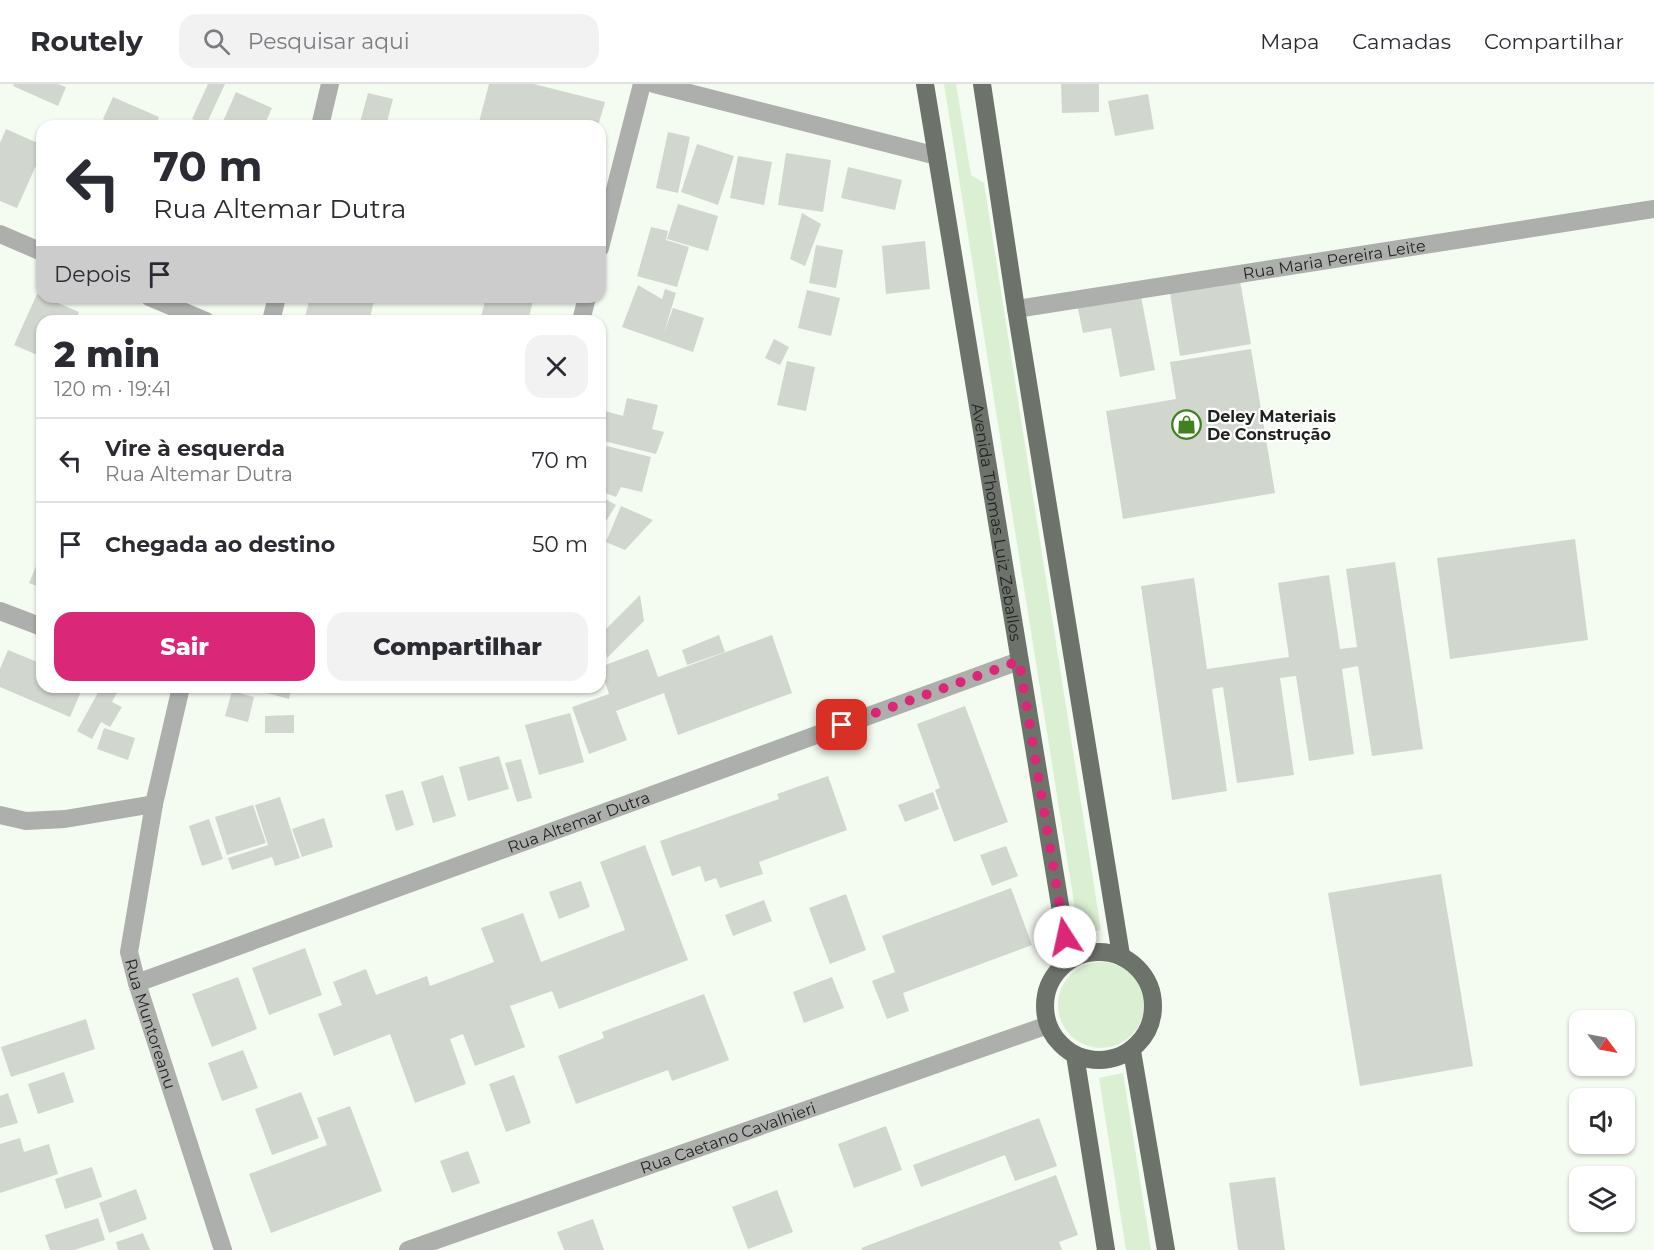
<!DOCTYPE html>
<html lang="pt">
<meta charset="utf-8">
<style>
body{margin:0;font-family:Montserrat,sans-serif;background:#f2f2f3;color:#2b2b33;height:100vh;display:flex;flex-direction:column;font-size:22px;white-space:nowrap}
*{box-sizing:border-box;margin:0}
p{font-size:20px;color:#7c7c81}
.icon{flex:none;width:33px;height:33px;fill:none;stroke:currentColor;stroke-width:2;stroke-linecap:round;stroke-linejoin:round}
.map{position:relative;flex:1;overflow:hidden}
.drawer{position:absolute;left:36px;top:231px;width:570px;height:378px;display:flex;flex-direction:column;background:#fff;border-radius:18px;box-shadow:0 2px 4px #0004}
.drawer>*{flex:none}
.hud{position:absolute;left:36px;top:36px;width:570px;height:183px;border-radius:18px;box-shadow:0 2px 4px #0004;background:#fff;color:#2b2b33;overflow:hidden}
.needle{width:39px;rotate:122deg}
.fabs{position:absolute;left:1569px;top:926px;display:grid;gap:12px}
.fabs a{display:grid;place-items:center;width:66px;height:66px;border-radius:12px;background:#fff;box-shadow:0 2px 4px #0004;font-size:30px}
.pin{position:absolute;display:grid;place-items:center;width:51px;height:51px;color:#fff;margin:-26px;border-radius:12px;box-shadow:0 3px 9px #0006}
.me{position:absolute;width:66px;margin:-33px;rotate:350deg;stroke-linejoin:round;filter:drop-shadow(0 0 4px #0008)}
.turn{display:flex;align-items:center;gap:21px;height:126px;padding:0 18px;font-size:27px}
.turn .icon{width:78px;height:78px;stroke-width:2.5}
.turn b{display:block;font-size:42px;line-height:51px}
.then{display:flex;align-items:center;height:57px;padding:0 18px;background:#0003;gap:12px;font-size:22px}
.round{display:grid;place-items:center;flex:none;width:63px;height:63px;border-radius:18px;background:#f2f2f3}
.headline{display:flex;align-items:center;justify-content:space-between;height:102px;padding:0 18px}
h1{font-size:36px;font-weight:800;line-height:45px}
.action{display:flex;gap:12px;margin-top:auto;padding:12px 18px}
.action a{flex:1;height:69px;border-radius:18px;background:#db2777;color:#fff;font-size:24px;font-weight:800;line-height:69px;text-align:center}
.action a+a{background:#f2f2f3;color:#2b2b33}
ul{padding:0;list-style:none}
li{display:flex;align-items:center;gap:18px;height:84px;padding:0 18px;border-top:2px solid #e1e1e2}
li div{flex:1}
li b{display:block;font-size:22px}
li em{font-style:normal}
header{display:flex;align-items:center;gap:36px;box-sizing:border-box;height:84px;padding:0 30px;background:#fff;border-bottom:2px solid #e1e1e2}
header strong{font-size:28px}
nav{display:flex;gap:33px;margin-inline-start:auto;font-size:21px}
.search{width:420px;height:54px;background:#f2f2f3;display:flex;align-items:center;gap:15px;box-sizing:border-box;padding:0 21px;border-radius:18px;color:#7c7c81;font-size:22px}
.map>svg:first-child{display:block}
.green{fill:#dbefd3}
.building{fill:#d1d7ce}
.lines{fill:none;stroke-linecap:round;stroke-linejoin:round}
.minor{stroke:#acafab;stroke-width:18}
.major{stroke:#6d726b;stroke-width:18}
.route{stroke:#db2777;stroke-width:10;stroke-dasharray:0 18}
.labels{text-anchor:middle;stroke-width:4.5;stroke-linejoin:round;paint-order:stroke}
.street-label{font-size:16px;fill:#1f221e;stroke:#fff}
.poi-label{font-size:16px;font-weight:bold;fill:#1f221e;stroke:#fff;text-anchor:start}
</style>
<header>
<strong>Routely</strong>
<div class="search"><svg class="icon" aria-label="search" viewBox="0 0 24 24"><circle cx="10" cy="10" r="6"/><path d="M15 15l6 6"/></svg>Pesquisar aqui</div>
<nav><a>Mapa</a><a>Camadas</a><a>Compartilhar</a></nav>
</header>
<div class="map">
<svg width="1654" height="1166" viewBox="0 0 1654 1166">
<rect width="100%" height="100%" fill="#f4fbf1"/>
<path class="green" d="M944 0H956L971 91 984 99 1101 846 1079 850Z
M1058 921a43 43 0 1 1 86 0a43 43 0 1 1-86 0Z
M1123 989 1151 1166H1126L1099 994Z"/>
<path class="building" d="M14 0H58L66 3 58 22 13 2Z
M208 0H225L206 41 192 35Z
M489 0H534L605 18 598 42H478Z
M1061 0H1099V28L1062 29Z
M236 8 272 24 264 42H221Z
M368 9 393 15 386 42H359Z
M1148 10 1154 45 1115 52 1108 17Z
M113 13 159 33 156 42H120L103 35Z
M6 45 42 61V68L17 124 0 117V59Z
M668 48 690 53 678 109 656 104Z
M697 60 734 72 718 121 681 108Z
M786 69 831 76 823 128 778 121Z
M738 72 772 78 764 121 730 114Z
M848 83 902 96 895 126 841 114Z
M678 120 718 132 708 167 667 155Z
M802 129 821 140 805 182 790 175Z
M651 143 668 147 666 156 689 163 677 203 637 192Z
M925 157 930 205 886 210 882 162Z
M816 161 843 166 836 204 809 199Z
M1239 191 1251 260 1180 272 1169 203Z
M638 201 662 215 665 205 676 209 664 249 673 224 704 234 693 268 622 243Z
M807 206 840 214 831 252 798 244Z
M1140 207 1155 286 1120 293 1111 244 1083 249 1077 220Z
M37 210 79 228 75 237H42V273L14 261Z
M310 213H357L374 217 369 237H304Z
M486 213H534L528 237H480Z
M774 255 789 263 780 281 765 274Z
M1251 265 1275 409 1123 435 1106 327 1176 315 1170 278Z
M787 277 815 283 806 327 777 321Z
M627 314 658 321 652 345 664 348 656 370 600 356V346L605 327 623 332Z
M607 362 651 373 642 408 621 403 616 413 600 407V389Z
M600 412 616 421 600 447Z
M621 422 653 436 625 466 606 458Z
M1575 455 1588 556 1450 575 1437 474Z
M42 468V504L29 499Z
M1395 478 1423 665 1372 672 1358 582 1342 585 1354 670 1309 677 1296 592 1280 594 1294 691 1237 699 1223 603 1212 605 1227 707 1172 716 1141 502 1194 494 1207 585 1289 573 1278 499 1329 491 1340 565 1357 563 1346 485Z
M640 511 644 537 607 574 603 548Z
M719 551 725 568 687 581 682 566Z
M772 551 792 609 678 651 664 609 616 627 627 656 589 670 572 623 609 610 600 583 648 565 658 593Z
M8 566 42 580V603H83L70 633 0 603V585Z
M101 603H120L112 618 122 623 110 643 101 638 92 655 77 647Z
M245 603H292L289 615Z
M232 607 254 613 248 638 225 632Z
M965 622 1008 738 954 758 935 706 940 704 917 640Z
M570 629 584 678 539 691 525 641Z
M294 631V649H265V632Z
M104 644 135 654 128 676 97 665Z
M499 672 509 705 468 717 459 683Z
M521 675 532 714 517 718 505 679Z
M443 691 456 732 433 739 421 698Z
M828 692 847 746 759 778 763 790 720 804 716 794 705 798 700 782 672 792 660 757 779 715 777 710Z
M403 706 414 741 396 747 385 711Z
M933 708 939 725 905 738 898 721Z
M280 713 300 774 275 782 272 773 232 786 228 774 268 761 255 721Z
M253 721 266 759 227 771 215 733Z
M324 734 333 763 302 773 292 745Z
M209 735 223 775 202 782 189 742Z
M645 761 688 876 559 925 552 907 510 922 525 963 475 982 463 950 450 955 466 1000 415 1019 390 950 334 972 318 930 342 921 333 898 366 885 376 911 427 892 430 902 494 878 481 844 523 829 541 878 625 846 600 778Z
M1006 762 1018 792 992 802 980 771Z
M1441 790 1473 982 1360 1002 1328 809Z
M581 797 590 823 559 835 549 808Z
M1011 804 1032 861 903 909 909 927 887 935 872 897 895 888 882 852Z
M846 810 866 866 830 880 809 824Z
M764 816 772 837 733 852 725 831Z
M305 864 322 911 269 931 252 884Z
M238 893 257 945 212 963 192 910Z
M832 893 844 924 804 939 793 908Z
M704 910 729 976 672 997 668 986 576 1020 558 972 604 954 602 948Z
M86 935 95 965 11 993 1 963Z
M243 966 258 1004 222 1017 208 979Z
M64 988 74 1018 38 1030 28 1000Z
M514 991 531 1039 506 1048 489 1000Z
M301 1008 319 1054 272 1071 255 1025Z
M8 1009 18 1039 0 1044V1012Z
M350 1022 382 1107 271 1149 249 1090 327 1061 317 1034Z
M1039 1034 1057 1082 1015 1097 1005 1071 921 1103 913 1081Z
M886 1042 902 1086 854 1104 838 1060Z
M20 1054 24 1068 49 1060 58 1090 0 1109V1060Z
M468 1067 480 1099 452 1109 440 1077Z
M92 1083 102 1113 65 1125 55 1095Z
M1056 1091 1078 1151 1059 1158 1062 1166H862L861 1164Z
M1275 1093 1285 1166H1238L1229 1099Z
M136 1105 147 1135 109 1149 99 1119Z
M777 1106 793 1148 748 1165 732 1123Z
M98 1134 105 1156 74 1166H50L45 1151Z
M593 1135 604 1166H564L557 1148Z
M143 1149 150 1166H118L116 1158Z"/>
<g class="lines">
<g class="minor">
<path d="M654 0 937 72"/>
<path d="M320 42 330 0"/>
<path d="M0 150 42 168"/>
<path d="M600 164 642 0"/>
<path d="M149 213 206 237"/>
<path id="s1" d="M1016 225 1654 125"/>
<path d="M271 237 277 213"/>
<path d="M581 237 587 213"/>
<path d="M0 527 42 543"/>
<path id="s2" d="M181 603 154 720 129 868 137 899 223 1166"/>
<path d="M0 731 26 737 65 735 154 720"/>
<path id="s3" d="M137 899 1019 577"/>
<path id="s4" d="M408 1166 1048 941"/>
</g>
<g class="major">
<path id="s5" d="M925 0 1069 876"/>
<path d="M982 0 1016 225 1121 871"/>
<circle cx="1099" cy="922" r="54"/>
<path d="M1132 967 1166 1166"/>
<path d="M1075 971 1106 1166"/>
</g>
</g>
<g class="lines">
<path class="route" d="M842 641 1019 577 1065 853"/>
</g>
<defs>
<symbol id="shop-ring" viewBox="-11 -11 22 22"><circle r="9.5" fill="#fff" stroke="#41801e" stroke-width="1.5"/><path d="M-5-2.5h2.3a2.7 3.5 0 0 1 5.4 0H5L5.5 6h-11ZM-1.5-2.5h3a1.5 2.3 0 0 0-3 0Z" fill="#41801e"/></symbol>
</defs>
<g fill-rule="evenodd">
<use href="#shop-ring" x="1170" y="324" width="33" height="33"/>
</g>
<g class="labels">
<g class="street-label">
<text dy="6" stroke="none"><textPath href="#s1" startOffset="322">Rua Maria Pereira Leite</textPath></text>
<text dy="6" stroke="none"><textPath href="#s5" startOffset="444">Avenida Thomas Luiz Zeballos</textPath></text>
<text dy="6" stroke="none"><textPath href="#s3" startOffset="470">Rua Altemar Dutra</textPath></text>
<text dy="6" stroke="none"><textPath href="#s2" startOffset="345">Rua Muntoreanu</textPath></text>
<text dy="6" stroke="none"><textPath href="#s4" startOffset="339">Rua Caetano Cavalhieri</textPath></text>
</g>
<g class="poi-label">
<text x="1207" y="338">Deley Materiais<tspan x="1207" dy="18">De Construção</tspan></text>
</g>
</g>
</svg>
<div class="fabs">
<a><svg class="needle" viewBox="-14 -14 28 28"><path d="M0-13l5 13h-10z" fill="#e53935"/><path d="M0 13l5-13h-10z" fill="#7c7c81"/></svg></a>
<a><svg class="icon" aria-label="sound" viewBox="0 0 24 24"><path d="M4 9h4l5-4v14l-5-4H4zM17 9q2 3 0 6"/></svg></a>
<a><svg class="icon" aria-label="layers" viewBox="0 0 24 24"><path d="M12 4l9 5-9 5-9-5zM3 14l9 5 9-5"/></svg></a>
</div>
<div class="pin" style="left:842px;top:641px;background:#d93025"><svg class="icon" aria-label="arrive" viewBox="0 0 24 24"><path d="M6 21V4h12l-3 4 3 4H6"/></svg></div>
<svg class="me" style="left:1065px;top:853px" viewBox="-20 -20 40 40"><circle r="19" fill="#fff"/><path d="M0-13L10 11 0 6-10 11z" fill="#db2777"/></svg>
<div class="hud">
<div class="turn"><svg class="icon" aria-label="left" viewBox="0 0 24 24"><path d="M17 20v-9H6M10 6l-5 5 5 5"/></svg><div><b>70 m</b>Rua Altemar Dutra</div></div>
<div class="then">Depois<svg class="icon" aria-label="arrive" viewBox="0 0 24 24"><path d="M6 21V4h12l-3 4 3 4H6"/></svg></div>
</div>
<section class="drawer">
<div class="headline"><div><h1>2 min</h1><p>120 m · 19:41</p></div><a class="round"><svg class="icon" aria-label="close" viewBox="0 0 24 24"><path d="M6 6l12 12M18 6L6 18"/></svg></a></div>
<ul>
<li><svg class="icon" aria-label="left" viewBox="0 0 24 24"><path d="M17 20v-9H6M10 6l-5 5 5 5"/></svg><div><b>Vire à esquerda</b><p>Rua Altemar Dutra</p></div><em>70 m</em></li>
<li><svg class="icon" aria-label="arrive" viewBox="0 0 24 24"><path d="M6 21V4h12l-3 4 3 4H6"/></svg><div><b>Chegada ao destino</b></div><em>50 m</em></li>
</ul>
<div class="action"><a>Sair</a><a>Compartilhar</a></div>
</section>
</div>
